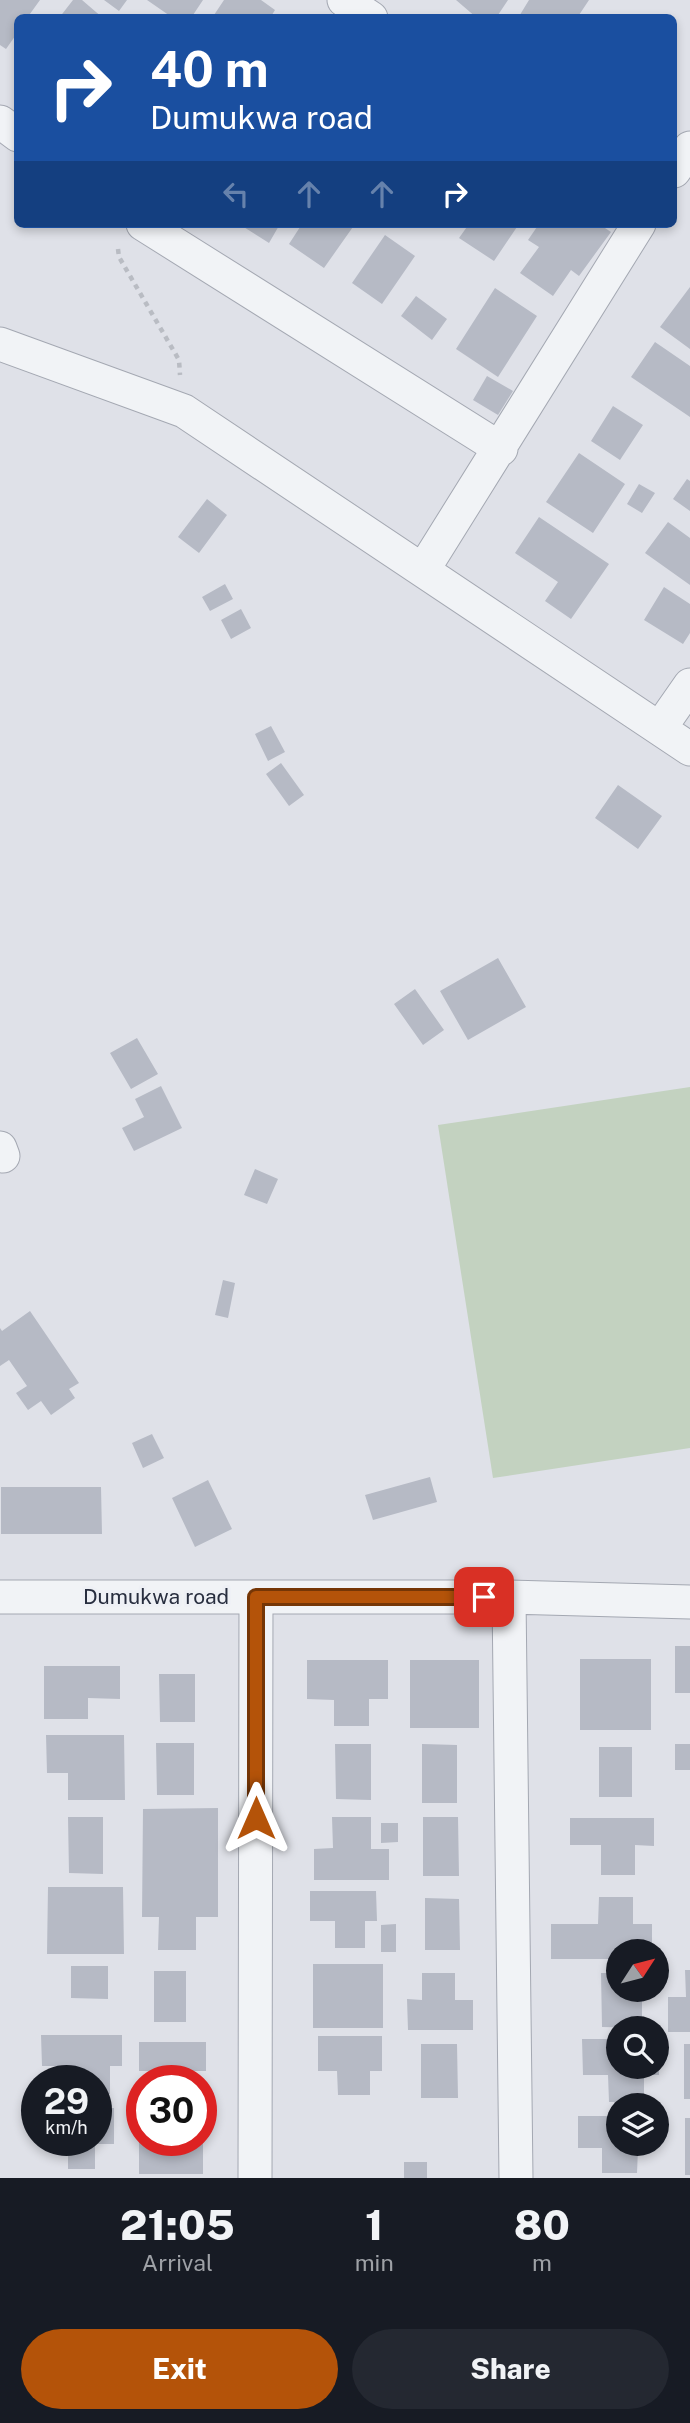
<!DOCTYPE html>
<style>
body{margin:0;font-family:"Public Sans",sans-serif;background:#242831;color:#f1f3f6;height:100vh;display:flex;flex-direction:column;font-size:26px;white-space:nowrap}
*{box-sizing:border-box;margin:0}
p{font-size:23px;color:#9ea1a6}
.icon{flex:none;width:38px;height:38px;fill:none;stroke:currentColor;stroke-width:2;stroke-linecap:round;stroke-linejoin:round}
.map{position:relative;height:2178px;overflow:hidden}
.drawer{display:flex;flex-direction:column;background:#171b24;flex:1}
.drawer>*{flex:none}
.banner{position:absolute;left:14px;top:14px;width:663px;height:214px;border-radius:10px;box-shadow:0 4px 10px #0003;background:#1a4fa0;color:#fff;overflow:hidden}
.needle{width:46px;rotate:54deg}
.fabs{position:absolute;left:606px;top:1939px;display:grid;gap:14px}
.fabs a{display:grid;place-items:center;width:63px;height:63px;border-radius:50%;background:#171b24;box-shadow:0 4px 10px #0003;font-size:35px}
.speed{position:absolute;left:21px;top:2065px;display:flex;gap:14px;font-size:35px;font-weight:700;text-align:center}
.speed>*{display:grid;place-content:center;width:91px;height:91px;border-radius:50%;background:#171b24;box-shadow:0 4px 10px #0003;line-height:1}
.speed small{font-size:18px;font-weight:400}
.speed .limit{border:10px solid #d22;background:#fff;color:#111}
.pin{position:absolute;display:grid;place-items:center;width:60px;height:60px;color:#fff;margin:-30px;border-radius:14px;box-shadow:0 4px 10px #0006}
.me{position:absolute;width:77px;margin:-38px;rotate:0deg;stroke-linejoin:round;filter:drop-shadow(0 0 5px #0008)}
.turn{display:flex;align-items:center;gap:24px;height:147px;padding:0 21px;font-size:32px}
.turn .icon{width:91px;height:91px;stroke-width:2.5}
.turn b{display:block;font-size:49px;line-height:60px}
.lanes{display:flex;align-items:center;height:66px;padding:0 21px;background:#0003;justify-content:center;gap:35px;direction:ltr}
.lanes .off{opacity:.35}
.eta{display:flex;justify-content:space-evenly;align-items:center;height:119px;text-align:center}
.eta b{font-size:42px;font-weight:800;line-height:49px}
.action{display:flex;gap:14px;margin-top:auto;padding:14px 21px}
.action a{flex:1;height:80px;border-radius:42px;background:#b45309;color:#fff;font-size:28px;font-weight:800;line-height:80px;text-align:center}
.action a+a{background:#242831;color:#f1f3f6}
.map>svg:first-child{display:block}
.green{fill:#c3d2c0}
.building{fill:#b6bac5}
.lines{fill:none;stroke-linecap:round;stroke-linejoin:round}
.street-casing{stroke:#a4a8b2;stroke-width:35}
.path{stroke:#b9bcc3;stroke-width:4.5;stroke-dasharray:5 5;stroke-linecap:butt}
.street{stroke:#f1f3f6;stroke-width:33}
.route-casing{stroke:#753606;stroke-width:18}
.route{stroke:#b45309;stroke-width:12}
.labels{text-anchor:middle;stroke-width:6;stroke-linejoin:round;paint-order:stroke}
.street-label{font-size:21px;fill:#282e3f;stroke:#eef0f5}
</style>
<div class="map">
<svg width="690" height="2178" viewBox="0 0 690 2178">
<rect width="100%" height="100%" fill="#dfe1e8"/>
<path class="green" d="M690 1087V1448L493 1478 438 1125Z"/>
<path class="building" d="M0 0H40L27 18H18V32L6 49 0 45Z
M73 0H82L103 18H59Z
M104 0H127L119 11Z
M147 0H203L191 18H173Z
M224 0H261L275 10 270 18H212Z
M456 0H508L496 18H477Z
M529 0H589L577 18H518Z
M239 224H280L269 243Z
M302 224H355L324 268 289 244Z
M469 224H519L494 261 459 238Z
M539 224H599L611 232 579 276 571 270 553 296 520 273 539 247 528 240Z
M385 235 415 256 382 304 352 283Z
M690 287V349L660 327Z
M495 288 537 316 498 377 456 349Z
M416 296 447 319 432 340 401 316Z
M655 342 690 366V417L631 377Z
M487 376 513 391 498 415 473 400Z
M613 406 643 425 620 460 591 441Z
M579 453 625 484 593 533 546 502Z
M687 479 690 481V511L673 499Z
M639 484 655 493 642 513 627 504Z
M207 499 227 515 199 553 178 537Z
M539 517 609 564 571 619 545 601 558 582 515 553Z
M668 522 690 538V585L645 553Z
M225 584 233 599 210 611 202 597Z
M664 587 690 604V633L683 644 644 620Z
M241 609 251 628 231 639 221 620Z
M271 726 285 752 268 761 255 734Z
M281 763 304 795 289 806 266 774Z
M618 785 662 816 638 849 595 818Z
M498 958 526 1007 468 1040 440 991Z
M415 989 444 1030 423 1045 394 1004Z
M137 1038 158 1074 131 1089 110 1053Z
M161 1086 182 1128 134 1151 122 1128 144 1117 135 1099Z
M255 1169 278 1179 267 1204 244 1195Z
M223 1280 235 1283 228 1318 215 1315Z
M30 1311 79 1383 69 1389 75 1398 51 1415 41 1401 28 1410 16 1393 27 1386 9 1360 0 1366V1328L2 1331Z
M152 1434 164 1458 143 1468 132 1443Z
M430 1477 437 1502 373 1520 365 1495Z
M208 1480 232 1529 195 1547 172 1498Z
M1 1487H101L102 1534H1Z
M675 1646H690V1693H675Z
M580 1659H651V1730H580Z
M307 1660H388V1699H369V1726H334V1700L307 1699Z
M410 1660H479V1728H410Z
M44 1666H120V1699L88 1698V1719H44Z
M159 1674H195V1722H160Z
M46 1735H124L125 1800H68V1773H47Z
M156 1743H194V1795H157Z
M335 1744H371V1800L336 1799Z
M422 1744 457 1745V1803H422Z
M675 1744H690V1770H675Z
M599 1747H632V1797H599Z
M218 1808V1917H196V1950H158L159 1917H142L143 1809Z
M68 1817H103V1874L69 1873Z
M332 1817H371V1849H389V1880H314V1849L333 1848Z
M423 1817H458L459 1876H423Z
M570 1818H654V1846L635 1845V1875H601V1845H570Z
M381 1823H398V1842L381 1843Z
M48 1887H123L124 1954H47Z
M310 1891H376L377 1921H365V1948H335V1921H310Z
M599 1897H633V1924H652V1951H618V1959H551V1924H598Z
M425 1898 459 1899 460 1950H425Z
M396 1924V1952H381V1925Z
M313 1964H383V2028H313Z
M71 1966H108V1999L71 1998Z
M685 1970H690V2032H668V1997H686Z
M154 1971H186V2022H154Z
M422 1973H455V2000H473V2030H408L407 1999 422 2000Z
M601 1973H618V1990H642V2028L602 2027Z
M41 2035H122V2066H110V2094H96V2081H74V2066H42Z
M318 2036H382V2071H370V2095H338L337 2071H318Z
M582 2039H618V2067H659V2075H644V2102H609L608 2075H583Z
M139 2042H206V2071H191V2081H150V2071H139Z
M421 2044H457L458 2098H421Z
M684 2044H690V2099H684Z
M96 2108H114V2144H95V2169H68V2144H38V2140H96Z
M139 2113H142V2140H203V2174H139Z
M578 2116H618V2144H655V2149H638L637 2173H602V2148H578Z
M685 2118H690V2175H685Z
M404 2162H427V2178H404Z"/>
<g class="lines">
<defs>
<path id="street" d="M344 0 371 18
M0 122 18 135
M674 171 690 148
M143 224 501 449
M0 344 184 411 690 749
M423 570 639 224
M660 728 690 685
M0 1148 3 1156
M0 1597H509L690 1602
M509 1597 516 2178
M255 2178 256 1597"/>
</defs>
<use href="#street" class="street-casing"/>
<path class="path" d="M118 249 119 257 179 360 180 375"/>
<use href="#street" class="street"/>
</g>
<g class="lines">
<defs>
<path id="route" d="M256 1818V1597H484"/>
</defs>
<use href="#route" class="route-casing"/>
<use href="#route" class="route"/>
</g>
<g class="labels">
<g class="street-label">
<text x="156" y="1604">Dumukwa road</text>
</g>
</g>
</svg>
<div class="fabs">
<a><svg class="needle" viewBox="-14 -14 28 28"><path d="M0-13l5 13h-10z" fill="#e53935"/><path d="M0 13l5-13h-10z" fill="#9ea1a6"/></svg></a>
<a><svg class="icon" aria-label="search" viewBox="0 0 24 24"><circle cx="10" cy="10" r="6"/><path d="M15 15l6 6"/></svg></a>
<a><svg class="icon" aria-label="layers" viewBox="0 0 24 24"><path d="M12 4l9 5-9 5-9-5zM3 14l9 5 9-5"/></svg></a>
</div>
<div class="speed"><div>29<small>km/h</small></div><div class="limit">30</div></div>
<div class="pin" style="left:484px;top:1597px;background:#d93025"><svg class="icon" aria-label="arrive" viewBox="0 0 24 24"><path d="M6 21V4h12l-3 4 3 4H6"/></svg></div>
<svg class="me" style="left:256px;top:1818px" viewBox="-20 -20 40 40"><path d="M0-17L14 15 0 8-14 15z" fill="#b45309" stroke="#fff" stroke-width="4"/></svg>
<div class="banner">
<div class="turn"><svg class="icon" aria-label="right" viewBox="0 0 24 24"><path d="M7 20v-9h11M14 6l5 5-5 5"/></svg><div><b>40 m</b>Dumukwa road</div></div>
<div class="lanes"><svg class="icon off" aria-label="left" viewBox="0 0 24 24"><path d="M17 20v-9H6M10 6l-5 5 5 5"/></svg><svg class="icon off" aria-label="ahead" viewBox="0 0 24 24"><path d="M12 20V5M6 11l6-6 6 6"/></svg><svg class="icon off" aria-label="ahead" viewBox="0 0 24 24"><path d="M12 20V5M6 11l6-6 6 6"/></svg><svg class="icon" aria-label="right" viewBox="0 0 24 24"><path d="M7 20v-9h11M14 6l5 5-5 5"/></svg></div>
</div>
</div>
<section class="drawer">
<div class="eta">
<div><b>21:05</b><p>Arrival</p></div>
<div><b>1</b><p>min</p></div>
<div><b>80</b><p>m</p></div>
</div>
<div class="action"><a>Exit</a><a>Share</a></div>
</section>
